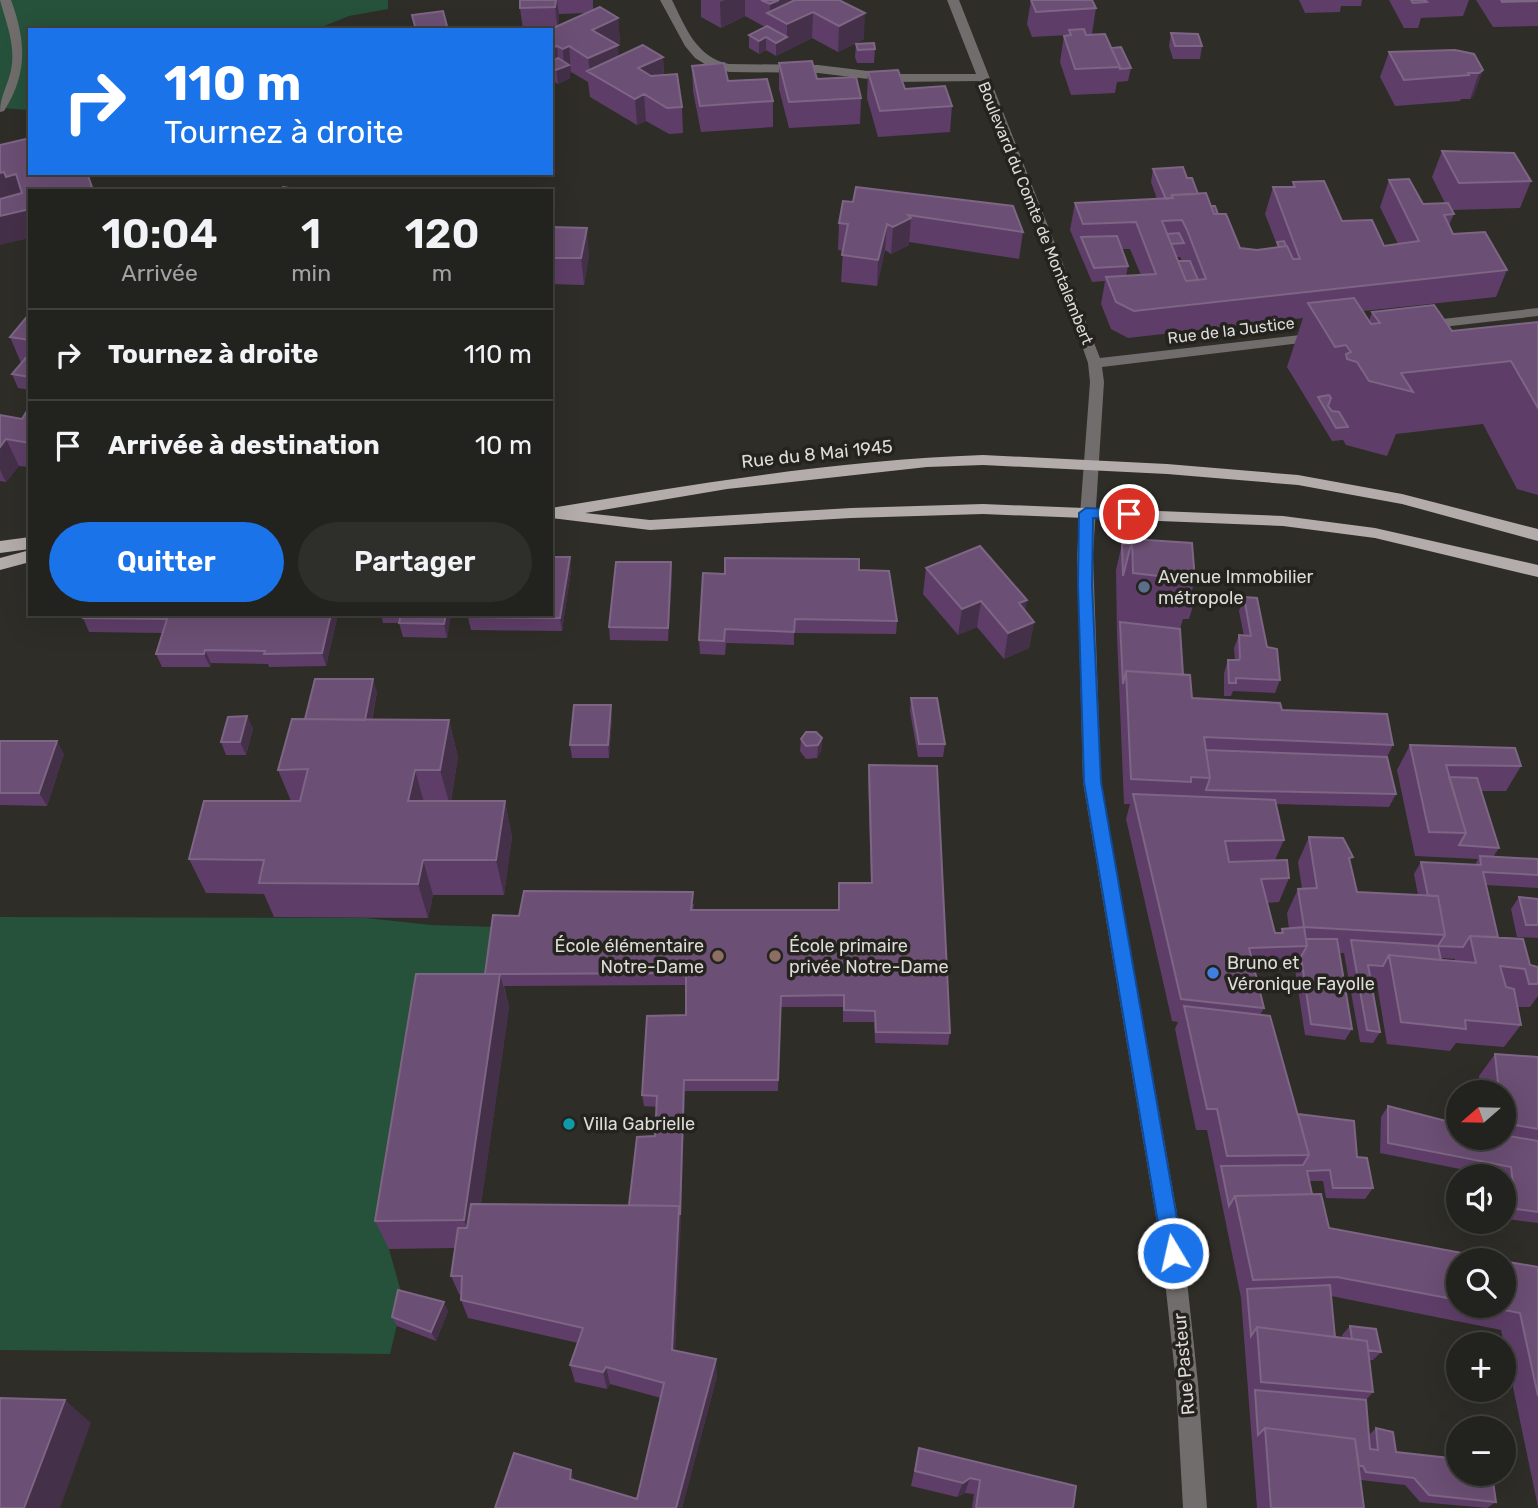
<!DOCTYPE html>
<html lang="fr">
<meta charset="utf-8">
<style>
body{margin:0;font-family:Rubik,sans-serif;background:#2e2f2b;color:#f1f3f6;height:100vh;display:flex;flex-direction:column;font-size:26px;white-space:nowrap}
*{box-sizing:border-box;margin:0}
p{font-size:23px;color:#a2a4a4}
.icon{flex:none;width:38px;height:38px;fill:none;stroke:currentColor;stroke-width:2;stroke-linecap:round;stroke-linejoin:round}
.map{position:relative;flex:1;overflow:hidden}
.panel{position:absolute;left:28px;top:189px;width:525px;height:427px;display:flex;flex-direction:column;background:#22221e;border-radius:0px;box-shadow:0 7px 28px #0002,0 0 0 2px #3f3f3c}
.panel>*{flex:none}
.guide{position:absolute;left:28px;top:28px;width:525px;height:147px;border-radius:0px;box-shadow:0 7px 28px #0002,0 0 0 2px #3f3f3c;background:#1a73e8;color:#fff;overflow:hidden}
.needle{width:46px;rotate:250deg}
.buttons{position:absolute;left:1446px;top:1080px;display:grid;gap:14px}
.buttons a{display:grid;place-items:center;width:70px;height:70px;border-radius:50%;background:#22221e;box-shadow:0 7px 28px #0002,0 0 0 2px #3f3f3c;font-size:35px}
.pin{position:absolute;display:grid;place-items:center;width:60px;height:60px;color:#fff;margin:-30px;border:4px solid #fff;border-radius:50%;box-shadow:0 2px 7px #0007}
.me{position:absolute;width:77px;margin:-38px;rotate:351deg;stroke-linejoin:round;filter:drop-shadow(0 0 5px #0008)}
.turn{display:flex;align-items:center;gap:24px;height:147px;padding:0 21px;font-size:32px}
.turn .icon{width:91px;height:91px;stroke-width:2.5}
.turn b{display:block;font-size:49px;line-height:60px}
.eta{display:flex;justify-content:space-evenly;align-items:center;height:119px;text-align:center}
.eta b{font-size:42px;font-weight:600;line-height:49px}
.cta{display:flex;gap:14px;margin-top:auto;padding:14px 21px}
.cta a{flex:1;height:80px;border-radius:42px;background:#1a73e8;color:#fff;font-size:28px;font-weight:600;line-height:80px;text-align:center}
.cta a+a{background:#2e2f2b;color:#f1f3f6}
ul{padding:0;list-style:none}
li{display:flex;align-items:center;gap:21px;height:91px;padding:0 21px;border-top:2px solid #3f3f3c}
li div{flex:1}
li b{display:block;font-size:26px}
li em{font-style:normal}
.map>svg:first-child{display:block}
.green{fill:#26513b}
.lines{fill:none;stroke-linecap:round;stroke-linejoin:round}
.minor{fill:#706d6c;fill-rule:evenodd}
.major{fill:#b3acaa;fill-rule:evenodd}
.wall{fill:#5e3e68;fill-rule:evenodd}
.shaded-wall{fill:#453049}
.building{fill:#6b4f74;stroke:#7d6584;stroke-width:2;fill-rule:evenodd}
.route{fill:#1a73e8;stroke:#114b97;stroke-width:2}
.service-dot{fill:#5c6f8a;stroke:#24231e;stroke-width:2.5}
.education-dot{fill:#8d6e63;stroke:#24231e;stroke-width:2.5}
.shop-dot{fill:#3f7fe0;stroke:#24231e;stroke-width:2.5}
.culture-dot{fill:#0f9aa8;stroke:#24231e;stroke-width:2.5}
.labels{text-anchor:middle;stroke-width:7;stroke-linejoin:round;paint-order:stroke}
.far-street-label{font-size:16px;fill:#dddcd9;stroke:#24231e}
.street-label{font-size:18px;fill:#dddcd9;stroke:#24231e}
.poi-label{font-size:18px;fill:#dddcd9;stroke:#24231e;text-anchor:start}
</style>
<div class="map">
<svg width="1538" height="1508" viewBox="0 0 1538 1508">
<rect width="100%" height="100%" fill="#2e2d28"/>
<path class="green" d="M0 0H388V9L349 16 314 30H30V110L0 108Z
M0 917 366 918 431 925 496 927 488 986 389 1249 403 1299 390 1354 0 1350Z"/>
<g class="lines">
<path class="minor" d="M0 0H11C26 41 28 73 4 111L0 112C0 96 8 85 11 70 16 45 6 23 0 0Z
M660 0H672C686 28 696 57 729 64L818 65 893 74H976L947 0H959L1100 358 1317 333 1324 337 1317 341 1102 367 1104 382 1093 555 1101 782 1184 1253 1198 1383 1207 1508H1183L1176 1383 1162 1253 1083 782 1077 555 1090 382 1088 363 1073 320 979 81 893 82 818 73 729 72 708 66 695 58 685 46Z
M1538 308V316L1425 329 1418 325 1425 321Z"/>
<path class="major" d="M983 455 1167 464 1298 475 1402 494 1538 529V541L1402 504 1298 485 1167 474 983 465 927 467 727 489 585 513 650 520 851 508 983 504 1283 516 1375 528 1538 565V577L1375 538 1283 526 983 514 851 518 650 530 551 518V508C694 484 838 460 983 455Z
M30 537V549L0 553V541Z
M30 550V562L0 570V558Z"/>
</g>
<path class="wall" d="M520 0H593V10L618 18 620 43 618 45V56L663 57 664 75 682 107 683 133 669 134 646 121 637 125 590 97 588 82 571 72 570 73V78L558 84 551 80V30H523L520 8ZM586 13 558 25 559 14Z
M701 0H839L864 39 838 52 812 38 776 56 766 50 759 54 749 48V35L765 27 745 16 721 28 701 17Z
M1031 0H1092L1096 8 1092 34H1086L1111 48 1131 68 1128 81 1117 82 1115 93 1071 95 1060 62 1064 36 1068 35 1032 37 1027 24Z
M1299 0H1362L1361 6H1341L1340 12 1305 13Z
M1389 0H1469L1463 16 1421 18 1418 28H1404Z
M1476 0H1538V26L1493 27Z
M1171 33 1202 46 1200 59H1173L1169 46Z
M856 44 875 49 874 63H857L855 57Z
M1389 52 1483 70 1473 96 1470 99H1461L1460 101 1395 106 1380 77Z
M779 63 861 98 860 124 789 128 779 89Z
M692 66 773 101V127L701 132 693 91Z
M868 72 905 89 952 106 950 132 878 137 867 98Z
M1442 151 1531 181 1520 208 1452 210 1454 214 1449 225 1453 234 1507 270 1496 297 1363 311 1369 321 1372 312 1452 331 1538 322V495L1517 489 1483 424 1396 434 1387 456 1346 445 1343 440 1332 441 1287 367 1303 318 1128 338 1111 329 1101 304 1105 281 1092 282 1070 230 1075 203 1157 199 1151 182 1153 169 1187 178 1198 194 1218 214 1240 248 1257 250 1276 247 1277 245 1265 214 1273 187H1292L1293 182 1342 221 1384 246 1398 244 1380 207 1389 180 1423 204 1445 203 1432 177ZM1122 249H1130L1141 275 1126 276 1128 266ZM1176 257H1180L1182 261H1178Z
M853 202 1023 232 1019 259 909 242V245L891 254 885 250 877 286 841 282 843 251 838 250 839 223Z
M551 227 589 255 584 285 551 284Z
M30 313V390L18 388 12 374 21 363 10 337Z
M30 406V467L19 466 6 482 0 481V415L22 419Z
M1132 539 1195 580 1191 594 1193 606 1189 619H1183L1180 629 1183 675 1192 698 1282 710 1393 745 1387 757 1396 794 1389 807 1276 804 1284 840 1275 860 1289 878 1279 902 1267 903 1275 933H1280L1282 929H1289L1287 913 1298 889H1302L1298 862 1309 837 1350 863 1357 892 1418 895 1414 874 1421 862 1475 865 1478 859 1415 856 1397 770 1410 745 1521 766 1506 791H1481L1499 848 1493 857 1538 859V888L1486 885 1498 937 1530 965 1538 967V996L1530 1007H1517L1521 1025 1504 1047 1456 1043 1450 1051 1387 1044 1376 978H1370L1380 1032 1373 1043 1360 1042 1344 953H1339L1352 1029 1345 1040 1305 1035 1295 969 1255 970 1264 1008 1260 1015 1298 1114 1357 1157 1373 1188 1365 1199 1326 1198 1323 1181H1309L1312 1194 1329 1228 1458 1260V1306H1503L1538 1267V1507L1501 1330 1331 1296 1335 1337 1343 1338 1342 1335 1350 1326 1381 1352 1373 1360H1369L1373 1392 1366 1400 1369 1435 1376 1428 1396 1452 1496 1502 1487 1508 1420 1502 1405 1485 1361 1480 1364 1508H1257L1241 1298 1207 1130H1196L1175 1029 1178 1022 1172 1021 1126 819 1130 804H1124L1117 636 1116 570 1122 544H1131ZM1441 958 1455 959V961L1441 960Z
M671 562 672 576 668 641 610 640 609 627Z
M926 568 1027 600 1025 611 1034 622 1029 648 1004 659 977 627 958 635 923 594Z
M571 570 562 631 471 630 468 617Z
M859 570 897 621 896 634 794 633V645L726 643 725 655 700 654 699 640 725 574Z
M1244 597 1267 647 1280 680 1275 693 1233 691 1231 696H1224V673L1228 660H1235L1234 648 1239 635 1244 636 1239 611Z
M84 614H338L326 666 269 667 268 664 211 663 210 667H162L156 654 163 633 89 632 83 618Z
M381 614H451L447 638 403 637 399 623H383Z
M377 692 372 720H449L458 757 451 801H505L512 837 504 895H433L428 918 274 917 264 894 206 893 189 859 291 801 278 770 305 719Z
M911 698 945 744 943 757H918L910 711Z
M247 716 253 729 246 755H226L221 742Z
M612 718 609 758H572L570 745Z
M822 738 821 751 817 758 806 759 800 751 801 739Z
M0 741 64 754 47 806 0 805Z
M869 765 950 1033 948 1045 875 1043 874 1022H843V1007H781L778 1091H685L675 1351 717 1376 682 1508H495L575 1481 637 1499 661 1398 610 1384 607 1389 575 1382 570 1365 578 1343 468 1318 461 1300V1294H459L451 1276 455 1248 389 1249 375 1221 485 974 519 916 694 904 693 910H838L839 883H871L868 778ZM686 985V1015L642 1095 644 1106 657 1107 655 1136 629 1205 481 1204 509 1007 504 986Z
M1519 897 1538 899V938L1517 937 1511 909Z
M1495 1054 1538 1057V1223L1507 1219 1503 1176H1495L1380 1153 1381 1117 1388 1106 1503 1138V1092H1480L1479 1076Z
M448 1311 436 1341 397 1326 392 1317Z
M919 1448 1073 1508H972L974 1494 965 1493 957 1497 911 1486Z"/>
<path class="shaded-wall" d="M556 0H557L559 14 558 32 555 7Z
M725 0H745V16L721 28 720 2Z
M779 0H796L770 15V4Z
M813 12 812 38 776 56V43L787 37V24Z
M865 13 864 39 838 52 839 26Z
M618 18 620 43 618 45 620 70 590 72 588 58 592 30Z
M766 37V50L759 54V41Z
M557 46 559 69 564 67 563 49 569 46 571 72 570 73V78L558 84 556 70 551 67V48Z
M663 57 664 82 640 94 638 68Z
M1483 70 1473 96 1470 99 1479 73Z
M644 94 646 121 637 125 635 99Z
M4 172 15 198 0 202V173Z
M16 174 27 201 17 203 6 177Z
M92 187 94 191H77Z
M30 209V238L0 245V216Z
M911 218 909 245 891 254 893 227Z
M887 224 885 250 877 286 878 260Z
M587 228 589 255 584 285 581 258Z
M6 439 19 466 6 482 0 470V447Z
M570 557 571 570 562 631 560 618Z
M671 562 672 576 668 641V628Z
M1027 600 1022 626 1019 603Z
M981 601 977 627 958 635 962 609Z
M331 614H338L326 666 322 653Z
M446 614H451L447 638 444 624Z
M1034 622 1029 648 1004 659 1008 633Z
M205 650 211 663 210 667 204 654Z
M373 679 377 692 364 756 360 743Z
M611 705 612 718 609 758 608 745Z
M247 716 253 729 246 755 240 742Z
M449 720 458 757 450 806 440 770Z
M822 738 821 751 817 758 818 745Z
M57 741 64 754 47 806 39 793Z
M415 770 425 806 408 801Z
M505 801 512 837 504 895 496 860Z
M423 860 433 895 428 918 418 884Z
M500 974 509 1007 475 1247 464 1220Z
M684 1080 685 1091 681 1225 674 1367 672 1350Z
M444 1302 448 1311 436 1341 431 1332Z
M716 1359 717 1376 682 1508H676Z
M606 1367 610 1384 607 1389 603 1372Z
M65 1400 91 1423 60 1508H24Z
M571 1470 576 1485 570 1479Z
M970 1478 965 1493 957 1497 963 1483Z"/>
<path class="building" d="M520 0H556L555 7 520 8Z
M761 0H779L770 4Z
M795 0H839L865 13 839 26 813 12 787 24 767 13Z
M1031 0H1092L1096 8 1036 12Z
M1411 0H1425L1427 2 1413 3Z
M1501 0H1538V1L1502 2Z
M600 7 618 18 592 30 618 45 588 58 569 46 563 49 557 46 551 48V30H549Z
M443 11 448 30H416L412 15Z
M767 26 787 37 776 43 766 37 759 41 749 35Z
M1084 29 1086 35 1105 34 1120 67 1075 69 1064 36 1071 35 1069 30Z
M1171 33 1198 34 1202 46H1175Z
M874 43 875 49 858 50 856 44Z
M643 45 663 57 638 68 651 76 677 74 682 107 667 108 644 94 635 99 587 71Z
M1121 47 1131 68 1120 69V67L1111 48Z
M1455 50 1474 54 1483 70 1479 73H1468L1469 75 1404 80 1389 52Z
M558 58 569 65 556 70 551 68V62Z
M812 61 817 79 856 77 861 98 789 102 779 63Z
M724 63 728 81 767 79 773 101 700 106 692 66Z
M898 70 905 89 945 86 952 106 880 111 868 72Z
M30 138V173H87L92 187 77 191H30V209L0 216V199L22 193 16 174 6 177 4 172 0 173V145Z
M1442 151 1514 153 1531 181 1459 183Z
M1183 167 1187 178H1192L1198 194 1172 195 1171 198 1166 199 1153 169Z
M1409 179 1423 204 1448 203 1454 214 1444 215 1453 234 1485 232 1507 270 1134 311 1116 302 1106 277 1156 274 1136 222 1083 224 1075 203 1173 198 1172 195 1206 193 1214 214H1226L1240 248 1257 250 1287 246 1293 259H1300L1273 187H1295L1293 182 1324 181 1342 221 1372 220 1384 246 1419 241 1389 180ZM1182 220 1187 230 1206 279 1186 281 1162 221Z
M283 187 308 191H280Z
M856 187 1013 206 1023 232 908 215 911 218 893 227 887 224 878 260 842 255 848 224 839 223 843 201 853 202Z
M1211 206H1215L1218 214H1214Z
M551 227 587 228 581 258H551Z
M1179 233 1184 243 1171 244 1178 261H1190L1198 280 1186 281 1167 234Z
M1117 236 1128 266 1094 268 1081 237Z
M1284 241 1286 246 1279 247 1277 242Z
M1354 298 1371 324 1380 323 1372 312 1434 305 1452 331 1538 322V408L1511 361 1401 373 1413 392 1369 381 1357 362 1347 359 1346 354 1351 352 1346 345 1335 347 1308 303Z
M30 313V340L10 337Z
M30 353V377L12 374Z
M1329 395 1331 398 1328 406 1332 411 1339 412 1348 427 1336 428 1318 397Z
M30 406V443L6 439 0 447V415L22 419Z
M1132 539 1192 543 1195 580 1133 573Z
M1122 544H1131L1123 576Z
M980 546 1027 600 1019 603 1034 622 1008 633 981 601 962 609 926 568Z
M551 557H570L560 618 468 617V614H551Z
M725 558 859 559V570L889 571 897 621 795 619 794 632 725 629 724 641 699 640 703 573 725 574Z
M616 562H671L668 628 609 627Z
M1191 594 1193 606H1187Z
M1244 597 1257 598 1267 647 1277 649 1280 680 1236 678V683H1229L1228 660H1239L1240 658 1239 635 1251 636Z
M84 614H331L322 653 264 654 265 651 205 650 204 654H156L167 619 83 618Z
M401 614H446L444 624 399 623Z
M1120 622 1180 629 1183 675 1126 671 1123 684Z
M1126 671 1190 675 1192 698 1280 703 1282 710 1387 714 1393 745 1204 737 1210 778 1191 777V782L1131 779Z
M315 679H373L365 720 305 719Z
M911 698H937L945 744H919Z
M574 705H611L608 745H570Z
M247 716 240 742H221L228 717Z
M292 719 449 720 440 770H415L408 801H505L496 860H423L418 884 259 883 264 860 189 859 204 801H300L308 769 278 770Z
M806 732H816L822 738 818 745 806 746 801 739Z
M0 741H57L39 793H0Z
M1410 745 1515 748 1521 766 1446 765 1466 833 1429 832Z
M1206 750 1387 757 1396 794 1206 790 1210 778Z
M869 765 937 766 950 1033 876 1032 875 1011 844 1010V995L781 996 778 1080H684L680 1215 679 1206 629 1205 637 1137 655 1136 657 1096 642 1095 647 1016 686 1015V973L485 974 493 915 519 916 524 891 693 892 691 910H839V883H872Z
M1449 777 1477 778 1499 848 1459 845 1466 833Z
M1133 794 1275 800 1284 840 1225 841 1229 862 1287 860 1289 878 1261 879 1275 933H1283L1282 929 1304 927 1307 946 1249 948 1264 1008 1181 999Z
M1309 837 1343 838 1353 857 1349 858 1357 892 1438 896 1445 935 1304 927 1298 889 1317 888Z
M1480 856 1538 859V875L1483 872 1498 937 1470 936 1463 947 1438 946 1445 935 1438 896H1428L1421 862 1481 865Z
M1519 897 1538 899V925H1526Z
M1470 936 1523 939 1530 965 1538 967V984H1529L1525 969 1500 966 1506 987 1514 989 1521 1025 1465 1020 1466 1029 1401 1022 1389 955 1476 963Z
M1306 939H1337L1352 1029 1311 1024 1301 957 1307 946Z
M1351 940 1438 946 1441 960 1389 955 1383 966 1368 965 1380 1032 1367 1030Z
M416 974H500L464 1220 375 1221Z
M1184 1006 1270 1016 1309 1155 1227 1156 1217 1109H1207Z
M1495 1054 1538 1057V1129L1503 1123V1092H1499Z
M1388 1106 1458 1124V1138H1503V1135L1538 1141V1212L1516 1209 1511 1167 1388 1143Z
M1298 1114 1354 1121 1357 1157 1367 1158 1373 1188H1333L1330 1170 1307 1171 1312 1194 1235 1196 1229 1206 1221 1166 1303 1165 1309 1155Z
M1321 1194 1329 1228 1499 1260H1458V1300L1337 1277 1253 1280 1235 1196Z
M471 1204 679 1206 672 1350 716 1359 676 1508H495L514 1453 571 1470 570 1479 637 1499 664 1383 606 1367 603 1372 570 1365 583 1328 461 1300 462 1276H451L458 1228H467Z
M1503 1261 1538 1267V1396L1520 1313 1483 1306H1503Z
M1330 1285 1335 1337 1257 1327 1251 1336 1247 1289Z
M398 1290 444 1302 431 1332 392 1317Z
M1350 1326 1376 1329 1381 1352 1368 1350 1367 1341 1352 1339Z
M1257 1327 1367 1341 1373 1392 1261 1382Z
M1255 1390 1366 1400 1370 1449 1378 1450 1376 1428 1393 1432 1396 1452 1458 1459V1474H1492L1496 1502 1429 1495 1414 1478 1366 1472 1363 1466H1359L1355 1439 1265 1428 1258 1435Z
M0 1398 65 1400 24 1508H0Z
M1265 1428 1355 1439 1364 1508H1271Z
M919 1448 1076 1486 1073 1508H976L980 1480 970 1478 963 1483 915 1471Z"/>
<path class="route" d="M1086 508 1129 510 1136 514 1129 519 1093 518 1092 585 1101 782 1183 1253 1180 1259 1173 1262 1166 1259 1163 1253 1084 782 1078 585 1079 513Z"/>
<circle class="service-dot" cx="1144" cy="587" r="7"/>
<g class="education-dot">
<circle cx="718" cy="956" r="7"/>
<circle cx="775" cy="956" r="7"/>
</g>
<circle class="shop-dot" cx="1213" cy="973" r="7"/>
<circle class="culture-dot" cx="569" cy="1124" r="7"/>
<g class="labels">
<g class="far-street-label">
<text transform="translate(1036 213) rotate(68)" y="6">Boulevard du Comte de Montalembert</text>
<text transform="translate(1231 330) rotate(-7)" y="6">Rue de la Justice</text>
</g>
<g class="street-label">
<text transform="translate(817 454) rotate(-6)" y="6">Rue du 8 Mai 1945</text>
<text transform="translate(1184 1364) rotate(-95)" y="6">Rue Pasteur</text>
</g>
<g class="poi-label">
<text x="1158" y="583">Avenue Immobilier<tspan x="1158" dy="21">métropole</tspan></text>
<text x="704" y="952" text-anchor="end">École élémentaire<tspan x="704" dy="21">Notre-Dame</tspan></text>
<text x="789" y="952">École primaire<tspan x="789" dy="21">privée Notre-Dame</tspan></text>
<text x="1227" y="969">Bruno et<tspan x="1227" dy="21">Véronique Fayolle</tspan></text>
<text x="583" y="1130">Villa Gabrielle</text>
</g>
</g>
</svg>
<div class="buttons">
<a><svg class="needle" viewBox="-14 -14 28 28"><path d="M0-13l5 13h-10z" fill="#e53935"/><path d="M0 13l5-13h-10z" fill="#a2a4a4"/></svg></a>
<a><svg class="icon" aria-label="sound" viewBox="0 0 24 24"><path d="M4 9h4l5-4v14l-5-4H4zM17 9q2 3 0 6"/></svg></a>
<a><svg class="icon" aria-label="search" viewBox="0 0 24 24"><circle cx="10" cy="10" r="6"/><path d="M15 15l6 6"/></svg></a>
<a>+</a>
<a>−</a>
</div>
<div class="pin" style="left:1129px;top:514px;background:#d93025"><svg class="icon" aria-label="arrive" viewBox="0 0 24 24"><path d="M6 21V4h12l-3 4 3 4H6"/></svg></div>
<svg class="me" style="left:1173px;top:1253px" viewBox="-20 -20 40 40"><circle r="17" fill="#1a73e8" stroke="#fff" stroke-width="3"/><path d="M0-11L8 9 0 5-8 9z" fill="#fff"/></svg>
<div class="guide">
<div class="turn"><svg class="icon" aria-label="right" viewBox="0 0 24 24"><path d="M7 20v-9h11M14 6l5 5-5 5"/></svg><div><b>110 m</b>Tournez à droite</div></div>
</div>
<section class="panel">
<div class="eta">
<div><b>10:04</b><p>Arrivée</p></div>
<div><b>1</b><p>min</p></div>
<div><b>120</b><p>m</p></div>
</div>
<ul>
<li><svg class="icon" aria-label="right" viewBox="0 0 24 24"><path d="M7 20v-9h11M14 6l5 5-5 5"/></svg><div><b>Tournez à droite</b></div><em>110 m</em></li>
<li><svg class="icon" aria-label="arrive" viewBox="0 0 24 24"><path d="M6 21V4h12l-3 4 3 4H6"/></svg><div><b>Arrivée à destination</b></div><em>10 m</em></li>
</ul>
<div class="cta"><a>Quitter</a><a>Partager</a></div>
</section>
</div>
